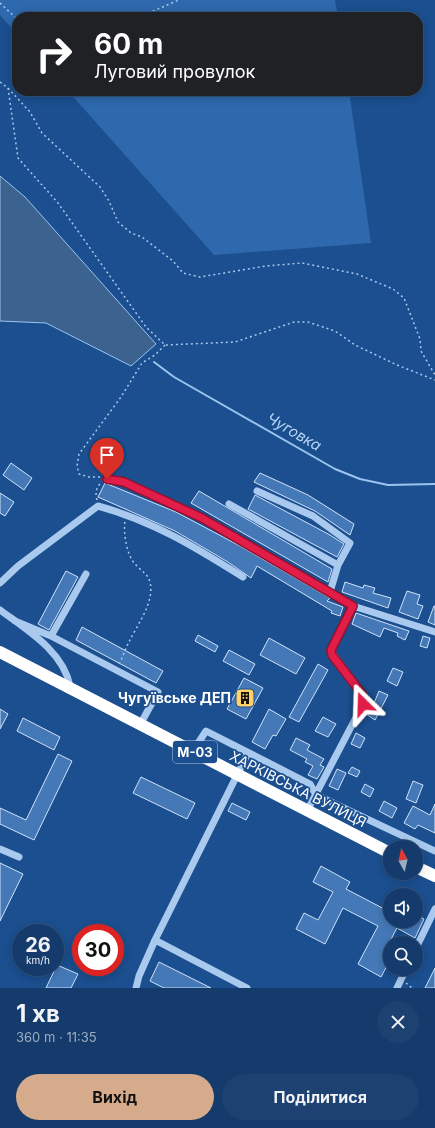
<!DOCTYPE html>
<html lang="uk">
<meta charset="utf-8">
<style>
body{margin:0;font-family:Inter,sans-serif;background:#1d4271;color:#f1f3f6;height:100vh;display:flex;flex-direction:column;font-size:15px;white-space:nowrap}
*{box-sizing:border-box;margin:0}
p{font-size:13px;color:#9dadc1}
.icon{flex:none;width:22px;height:22px;fill:none;stroke:currentColor;stroke-width:2;stroke-linecap:round;stroke-linejoin:round}
.map{position:relative;height:988px;overflow:hidden}
.side{display:flex;flex-direction:column;background:#143b6b;flex:1}
.side>*{flex:none}
.banner{position:absolute;left:12px;top:12px;width:411px;height:84px;border-radius:16px;box-shadow:0 2px 10px #0003,0 0 0 1px #33557e;background:#202124;color:#fff;overflow:hidden}
.needle{width:26px;rotate:352deg}
.controls{position:absolute;left:383px;top:840px;display:grid;gap:8px}
.controls a{display:grid;place-items:center;width:40px;height:40px;border-radius:50%;background:#143b6b;box-shadow:0 2px 10px #0003,0 0 0 1px #33557e;font-size:20px}
.speed{position:absolute;left:12px;top:924px;display:flex;gap:8px;font-size:20px;font-weight:700;text-align:center}
.speed>*{display:grid;place-content:center;width:52px;height:52px;border-radius:50%;background:#143b6b;box-shadow:0 2px 10px #0003,0 0 0 1px #33557e;line-height:1}
.speed small{font-size:10px;font-weight:400}
.speed .limit{border:6px solid #d22;background:#fff;color:#111}
.pin{position:absolute;display:grid;place-items:center;width:34px;height:34px;color:#fff;margin:-41px -17px;border-radius:50% 50% 50% 0;rotate:-45deg;box-shadow:0 0 4px #0007}
.pin .icon{rotate:45deg}
.me{position:absolute;width:44px;margin:-22px;rotate:338deg;stroke-linejoin:round;filter:drop-shadow(0 0 3px #0008)}
.turn{display:flex;align-items:center;gap:14px;height:84px;padding:0 16px;font-size:18px}
.turn .icon{width:52px;height:52px;stroke-width:2.5}
.turn b{display:block;font-size:28px;line-height:34px}
.round{display:grid;place-items:center;flex:none;width:42px;height:42px;border-radius:21px;background:#1d4271}
.head{display:flex;align-items:center;justify-content:space-between;height:68px;padding:0 16px}
h1{font-size:24px;font-weight:700;line-height:30px}
.action{display:flex;gap:8px;margin-top:auto;padding:8px 16px}
.action a{flex:1;height:46px;border-radius:24px;background:#d6ab8b;color:#111;font-size:16px;font-weight:700;line-height:46px;text-align:center}
.action a+a{background:#1d4271;color:#f1f3f6}
.map>svg:first-child{display:block}
.green{fill:#2e69ad}
.water{fill:#3c6290;stroke:#9cc4f0}
.lines{fill:none;stroke-linecap:round;stroke-linejoin:round}
.stream{stroke:#9cc4f0;stroke-width:2}
.building{fill:#4478b7;stroke:#cfe3fa}
.path{stroke:#a9c9ee;stroke-width:1.5;stroke-dasharray:2 3;stroke-linecap:butt}
.minor{stroke:#a9c9ee;stroke-width:7}
.highway{stroke:#fff;stroke-width:12}
.route-casing{stroke:#92132f;stroke-width:10}
.route{stroke:#e11d48;stroke-width:7}
.labels{text-anchor:middle;stroke-width:3.5;stroke-linejoin:round;paint-order:stroke}
.shield{fill:#1b4f8f;stroke:#bbcadd;stroke-width:1}
.shield-label{font-size:13px;font-weight:bold;fill:#fff}
.poi-label{font-size:14px;font-weight:bold;fill:#fff;stroke:#1b4f8f;text-anchor:end}
.street-label{font-size:14px;fill:#fff;stroke:#1b4f8f}
.water-label{font-size:15px;font-style:italic;fill:#b5d3f5;stroke:#1b4f8f}
</style>
<div class="map">
<svg width="435" height="988" viewBox="0 0 435 988">
<rect width="100%" height="100%" fill="#1b4f8f"/>
<path class="green" d="M0 0H335L338 17H17V34L0 15Z
M68 91H349L371 243 214 255Z"/>
<path class="water" d="M0 176 25 197 156 344 131 366 46 323 0 321Z"/>
<g class="lines">
<path class="stream" d="M154 362 174 377 335 469 360 479 388 485 435 484"/>
</g>
<path class="building" d="M11 463 32 478 24 490 3 475Z
M260 473 308 495 354 524 350 535 315 511 254 482Z
M105 483 176 512 242 547 330 598 327 601 343 607 340 616 331 613 332 611 257 566 251 578 228 562 175 531 98 497Z
M199 491 332 569 328 582 191 503Z
M0 493 14 502 5 516 0 513Z
M255 495 330 535 344 544 337 557 248 509Z
M66 571 78 577 49 630 38 624Z
M345 582 363 588 364 585 375 588 373 593 391 598 388 608 342 592Z
M407 591 420 595 417 604 423 606 418 619 399 612Z
M434 606H435V625L428 622Z
M356 613 409 631 405 640 397 636 398 633 384 628 380 637 352 624Z
M82 627 163 671 156 683 76 640Z
M198 635 218 646 215 652 195 641Z
M423 636 430 638 427 648 420 646Z
M269 638 305 658 296 674 260 655Z
M229 650 255 664 249 675 223 661Z
M318 664 328 670 299 722 289 717Z
M393 668 403 672 397 686 387 681Z
M244 678 263 688 246 719 227 709Z
M379 691 388 695 375 720 366 714 371 707 372 708Z
M0 709 8 714 0 729Z
M269 709 286 719 276 736 273 735 265 749 252 742Z
M323 717 336 724 328 737 315 731Z
M23 718 60 737 54 750 17 731Z
M356 733 365 738 360 748 351 744Z
M296 738 310 745 307 750 324 759 320 765 324 767 317 779 308 775 313 766 305 762 307 759 290 750Z
M58 754 72 761 34 840 0 824V808L26 820Z
M352 767 360 771 357 777 348 773Z
M337 769 346 773 338 790 329 786Z
M141 777 195 803 187 819 133 793Z
M413 781 423 785 416 803 406 799Z
M365 784 374 789 370 797 361 792Z
M384 801 397 808 392 818 379 811Z
M232 803 250 812 246 820 228 811Z
M435 804V833L418 825 415 829 404 823 413 806 430 815Z
M0 863 23 874 0 921Z
M321 866 350 882 346 889 390 912V921H416V915L424 919 415 938 397 928 383 954 390 958V960L381 977 358 964 378 926 343 908 325 944 296 929 304 913 318 920 333 892 313 882Z
M159 962 211 988H164L150 981Z
M57 965 78 974 71 988H46Z
M435 968V988H425Z"/>
<g class="lines">
<path class="path" d="M0 3 17 19
M139 17 179 0
M0 82 8 88 18 158 58 203 146 327 165 345 235 342 294 322H308L335 331 355 345 397 365 435 380
M8 88 30 112 42 133 100 187 109 201 118 222 131 233 142 237 173 261 183 273 200 277 266 266 302 263 357 274 393 289 404 298 420 339 421 351 435 375
M100 477H89L79 474 77 466 79 454 121 397 142 363 155 355 165 345
M97 500C95 493 96 487 102 482
M119 664C123 657 125 649 129 642 137 625 155 602 150 582 148 574 141 571 136 565 127 557 123 533 125 521
M406 983 412 988"/>
<path class="minor" d="M107 479 124 482 202 518 353 606 435 632
M257 491 313 516 350 543 338 565
M229 504 338 565 330 592
M0 583 18 566 98 506C153 521 195 547 243 577
M0 610C27 630 63 651 70 686
M15 621 51 636 158 692 141 723
M51 636 86 574
M193 751 206 731 310 784 316 795 435 851
M307 811 363 704 362 694 331 651 353 606
M0 849 19 857
M155 940 247 988
M416 948 435 909
M136 988 139 976 155 940 248 753
M397 988 406 969"/>
<path class="highway" d="M0 652 390 853
M416 867 435 876"/>
</g>
<g class="lines">
<defs>
<path id="route" d="M107 479 124 482 202 518 353 606 331 650 332 655 362 694 363 704"/>
</defs>
<use href="#route" class="route-casing"/>
<use href="#route" class="route"/>
</g>
<defs>
<symbol id="building-square" viewBox="-11 -11 22 22"><rect x="-9" y="-9" width="18" height="18" rx="4" fill="#ffd166" stroke="#1b4f8f"/><path d="M-4-6H4V6H1V3H-1V6H-4ZM-2.5-4.3h1.7v1.8h-1.7ZM.8-4.3h1.7v1.8H.8ZM-2.5-1h1.7V.8h-1.7ZM.8-1h1.7V.8H.8Z" fill="#111"/></symbol>
</defs>
<g fill-rule="evenodd">
<use href="#building-square" x="234" y="687" width="22" height="22"/>
</g>
<g class="labels">
<rect class="shield" x="173" y="741" width="44" height="22" rx="3"/>
<g class="shield-label">
<text x="195" y="757">М-03</text>
</g>
<g class="poi-label">
<text x="231" y="703">Чугуївське ДЕП</text>
</g>
<g class="street-label">
<text transform="translate(298 789) rotate(27)" y="5">ХАРКІВСЬКА ВУЛИЦЯ</text>
</g>
<g class="water-label">
<text transform="translate(294 432) rotate(30)" y="5">Чуговка</text>
</g>
</g>
</svg>
<div class="controls">
<a><svg class="needle" viewBox="-14 -14 28 28"><path d="M0-13l5 13h-10z" fill="#e53935"/><path d="M0 13l5-13h-10z" fill="#9dadc1"/></svg></a>
<a><svg class="icon" aria-label="sound" viewBox="0 0 24 24"><path d="M4 9h4l5-4v14l-5-4H4zM17 9q2 3 0 6"/></svg></a>
<a><svg class="icon" aria-label="search" viewBox="0 0 24 24"><circle cx="10" cy="10" r="6"/><path d="M15 15l6 6"/></svg></a>
</div>
<div class="speed"><div>26<small>km/h</small></div><div class="limit">30</div></div>
<div class="pin" style="left:107px;top:479px;background:#d93025"><svg class="icon" aria-label="arrive" viewBox="0 0 24 24"><path d="M6 21V4h12l-3 4 3 4H6"/></svg></div>
<svg class="me" style="left:363px;top:704px" viewBox="-20 -20 40 40"><path d="M0-17L14 15 0 8-14 15z" fill="#e11d48" stroke="#fff" stroke-width="4"/></svg>
<div class="banner">
<div class="turn"><svg class="icon" aria-label="right" viewBox="0 0 24 24"><path d="M7 20v-9h11M14 6l5 5-5 5"/></svg><div><b>60 m</b>Луговий провулок</div></div>
</div>
</div>
<section class="side">
<div class="head"><div><h1>1 хв</h1><p>360 m · 11:35</p></div><a class="round"><svg class="icon" aria-label="close" viewBox="0 0 24 24"><path d="M6 6l12 12M18 6L6 18"/></svg></a></div>
<div class="action"><a>Вихід</a><a>Поділитися</a></div>
</section>
